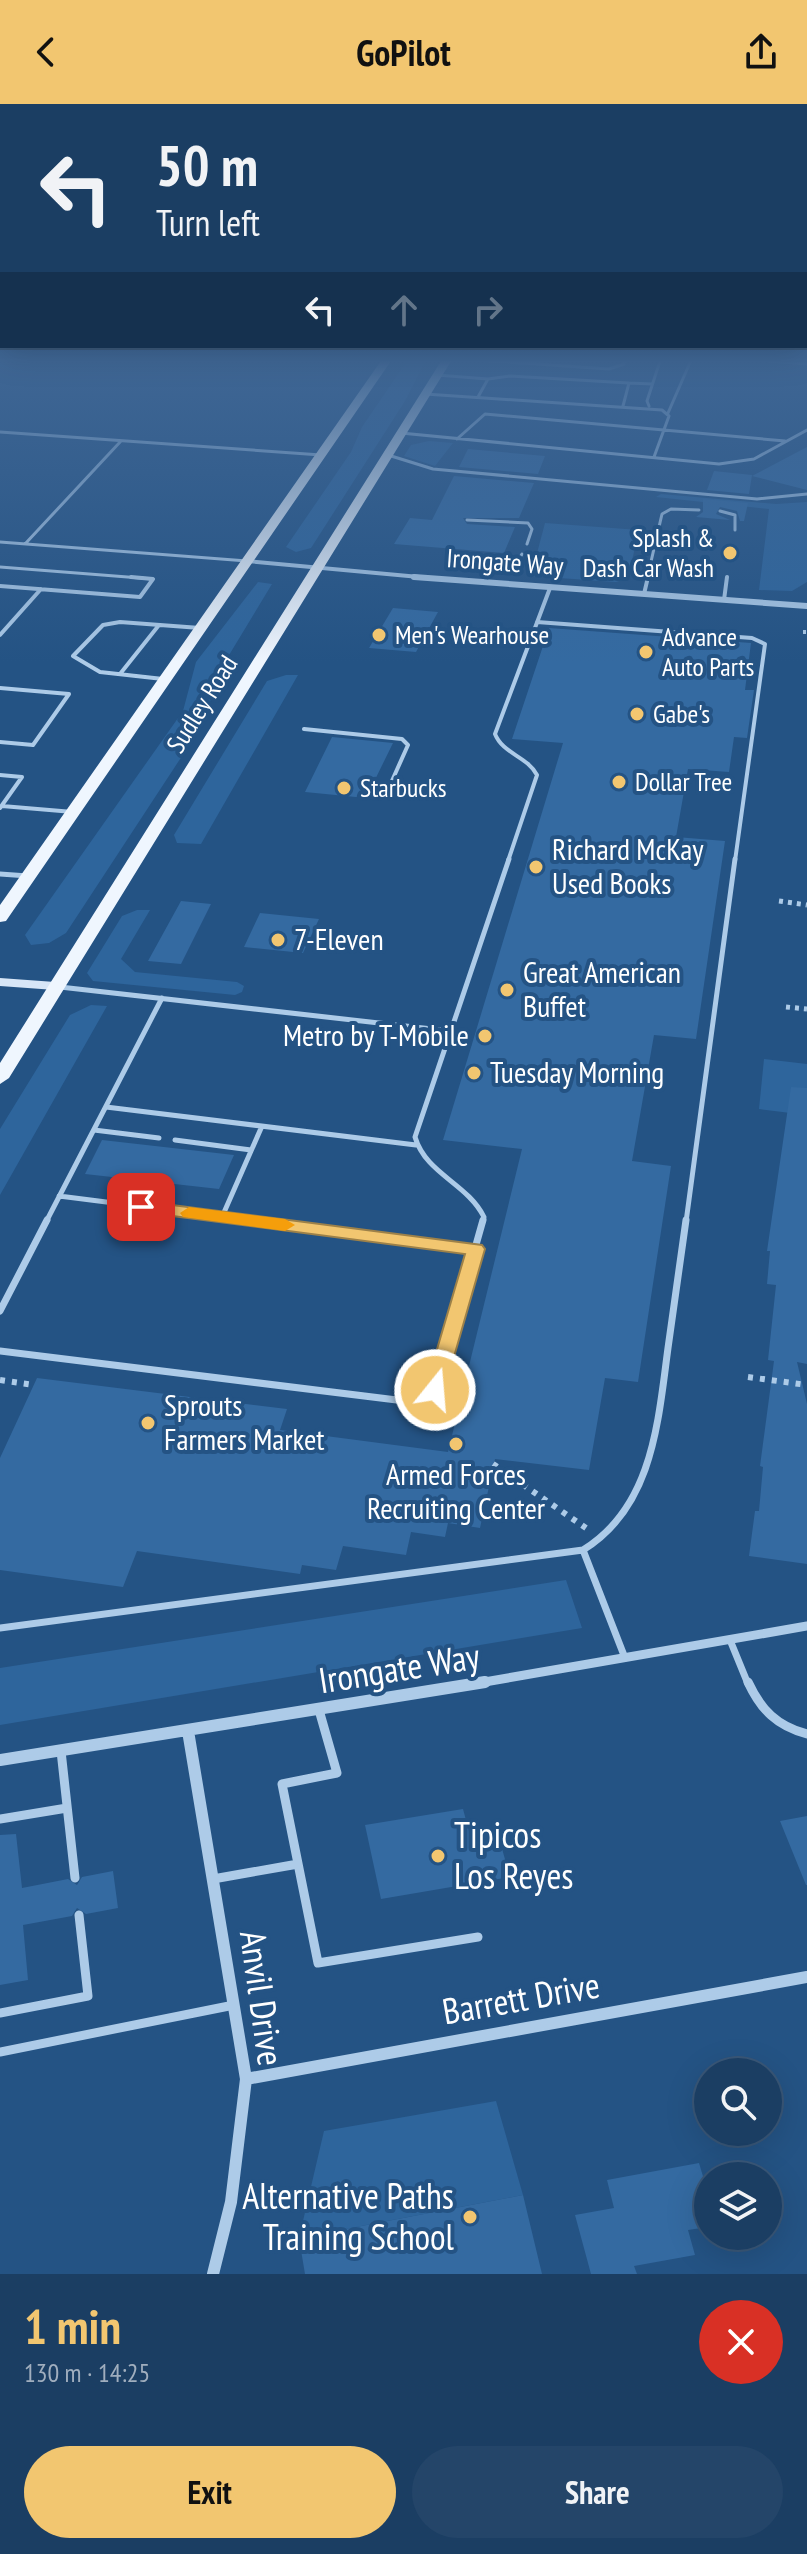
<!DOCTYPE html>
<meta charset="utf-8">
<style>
body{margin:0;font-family:"PT Sans Narrow",sans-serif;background:#244569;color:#f1f3f6;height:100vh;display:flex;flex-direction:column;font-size:30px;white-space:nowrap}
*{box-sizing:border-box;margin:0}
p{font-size:26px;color:#a0aebe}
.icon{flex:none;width:44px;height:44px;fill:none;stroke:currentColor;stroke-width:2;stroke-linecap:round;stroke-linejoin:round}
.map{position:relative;height:2170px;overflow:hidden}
.side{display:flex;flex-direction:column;background:#1b3e63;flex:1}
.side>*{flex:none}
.guide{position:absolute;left:0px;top:0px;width:808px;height:244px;box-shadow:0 8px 32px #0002,0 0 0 2px #395778;background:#1b3e63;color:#f1f3f6;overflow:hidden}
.controls{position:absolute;left:694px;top:1954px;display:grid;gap:16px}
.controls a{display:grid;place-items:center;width:88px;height:88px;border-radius:50%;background:#1b3e63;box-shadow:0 8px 32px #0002,0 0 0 2px #395778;font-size:40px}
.pin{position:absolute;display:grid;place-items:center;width:68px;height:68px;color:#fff;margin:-34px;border-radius:16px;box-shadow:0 4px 12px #0006}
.me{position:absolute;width:88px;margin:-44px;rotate:17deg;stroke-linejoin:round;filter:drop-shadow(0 0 6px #0008)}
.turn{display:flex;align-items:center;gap:28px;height:168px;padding:0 24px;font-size:36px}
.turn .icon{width:104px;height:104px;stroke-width:2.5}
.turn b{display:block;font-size:56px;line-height:68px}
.lanes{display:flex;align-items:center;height:76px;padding:0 24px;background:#0003;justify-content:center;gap:40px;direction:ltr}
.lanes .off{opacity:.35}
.round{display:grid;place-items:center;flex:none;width:84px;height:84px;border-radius:42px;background:#244569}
.headline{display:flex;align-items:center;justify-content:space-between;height:136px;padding:0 24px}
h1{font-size:48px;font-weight:800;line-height:60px;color:#f2c670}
.cta{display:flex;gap:16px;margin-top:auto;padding:16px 24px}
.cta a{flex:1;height:92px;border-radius:48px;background:#f2c670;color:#111;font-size:32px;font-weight:800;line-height:92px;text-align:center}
.cta a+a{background:#244569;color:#f1f3f6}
header{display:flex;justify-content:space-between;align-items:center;height:104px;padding:0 24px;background:#f2c670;color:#111;font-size:36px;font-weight:800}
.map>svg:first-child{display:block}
.green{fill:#2e659c}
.building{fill:#346aa1}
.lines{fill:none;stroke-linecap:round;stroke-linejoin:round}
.path-far2{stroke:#adcbe8;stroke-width:4;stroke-dasharray:3 4;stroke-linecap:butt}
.path-far1{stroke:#adcbe8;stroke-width:5;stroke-dasharray:4 5;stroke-linecap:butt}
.path{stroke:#adcbe8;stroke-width:6;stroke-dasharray:5 7;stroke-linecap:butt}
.lane-far4{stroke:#adcbe8;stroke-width:3}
.lane-far3{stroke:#adcbe8;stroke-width:4}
.lane-far2{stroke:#adcbe8;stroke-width:5}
.lane-far1{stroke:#adcbe8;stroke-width:7}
.lane{stroke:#adcbe8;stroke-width:9}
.street-far3{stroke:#adcbe8;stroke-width:4}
.street-far2{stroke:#adcbe8;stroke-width:6}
.street-far1{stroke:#adcbe8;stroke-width:9}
.street{stroke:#adcbe8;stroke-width:12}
.secondary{fill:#d7e6f7;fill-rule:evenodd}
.primary{fill:#eff6fe;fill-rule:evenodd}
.route{fill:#f2c670;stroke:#9d8149;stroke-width:2}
.slow{fill:#f59e0b}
.poi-dot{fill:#f2c670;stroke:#245384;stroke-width:3}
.labels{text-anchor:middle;stroke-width:8;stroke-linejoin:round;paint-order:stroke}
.far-poi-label{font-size:26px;fill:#fff;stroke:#245384;text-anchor:start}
.far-street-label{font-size:26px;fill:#fff;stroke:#245384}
.poi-label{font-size:30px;fill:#fff;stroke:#245384;text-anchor:start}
.near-street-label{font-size:36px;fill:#fff;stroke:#245384}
.near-poi-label{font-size:36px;fill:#fff;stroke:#245384;text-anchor:start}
</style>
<header><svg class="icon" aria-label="back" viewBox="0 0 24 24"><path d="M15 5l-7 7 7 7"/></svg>GoPilot<svg class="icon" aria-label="share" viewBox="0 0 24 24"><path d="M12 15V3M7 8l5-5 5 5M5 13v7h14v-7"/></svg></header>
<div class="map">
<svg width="807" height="2170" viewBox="0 0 807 2170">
<rect width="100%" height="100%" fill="#245384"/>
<path class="green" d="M409 254H427L405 297 311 444 296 448 286 443 351 348 362 323Z
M429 337 453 339 435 362 404 352 411 341Z
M661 390 776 400 807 398V478L792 487 759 486 769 405 656 393Z
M545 419 639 426 628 474 616 478 531 472Z
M258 478 272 480 220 566 203 620 66 829 49 839 31 841 25 831 183 607 196 558Z
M286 571H298L201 740 177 739 174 731 267 577Z
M137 806H150L121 855 135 868 237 878 244 882 242 888 235 891 93 877 87 869 122 812Z
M91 901 107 902 0 1091V1025L70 911Z
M764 955 807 960V1011L759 1005Z
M566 1476 582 1524 0 1621V1564Z
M496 1997 523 2091 299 2134 324 2027Z"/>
<path class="building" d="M807 343V386L752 372Z
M468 345 545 352 538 370 459 363Z
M714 367 752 371 749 390 707 386Z
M454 372 534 379 519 414H463L467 420 515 423 504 449 394 440 410 414 432 416Z
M703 395 748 399 744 417H740L737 407 720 403 716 410 730 416 696 413 703 408Z
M393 504 438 508 416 548 369 544Z
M549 524 751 539 745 586H754L747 634 734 633 729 668 688 665 676 733 725 737 696 935 654 931 632 1057 671 1062 638 1278 605 1274 589 1366 495 1355 480 1424 448 1419 445 1433 411 1428 406 1451 343 1442 336 1466 302 1461 300 1470 137 1447 123 1483 0 1466V1354L37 1274 287 1305 280 1326 448 1348 522 1045 443 1036 563 639 512 635Z
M332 633 393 639 366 694 305 688Z
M181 797 211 800 181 860 148 857Z
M260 809 319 815 303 849 244 843Z
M791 983 807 984V1260L797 1258 807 1300V1460L749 1452 755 1407H759L763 1363 760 1362 774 1257 768 1256 776 1181 767 1180 770 1147H767Z
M102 1036 155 1042 234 1051 219 1085 85 1070Z
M463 1705 470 1731 497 1727 510 1773 381 1795 365 1721Z
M807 1712V1781H806L780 1717Z
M16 1730 22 1784 68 1775 77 1781 82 1773 113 1767 118 1804 86 1810 77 1804 72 1812 23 1821 28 1876 0 1881V1731Z
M699 2059 708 2089V2123L688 2126 695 2151 634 2162 637 2170H591L575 2111 614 2104 607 2076Z
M523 2091 542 2170H305L299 2134Z"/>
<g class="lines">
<path class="path-far2" d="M803 528H807"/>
<path class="path-far1" d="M779 797 807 801
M786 903 807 905"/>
<path class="path" d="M748 1273 807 1281
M0 1276 34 1281
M493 1360 586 1424"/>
<path class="lane-far4" d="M448 254 609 265 624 260 626 254
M736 254 807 260
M437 271 488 275
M629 279 652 280
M425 290 662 306 669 312 654 353
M478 293 488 275 510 272 629 279 623 302
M649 302 647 297 661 254
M668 309 692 254
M0 328 321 351
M401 329 719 360 754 355 807 326
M457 335 485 310 785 337
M388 351 433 365 757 395 807 390
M720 407 735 411V426
M467 416 528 419 532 425 527 440
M0 438 247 457
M25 440 121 337
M0 463 153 475
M484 465 516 460 522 450
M647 475 662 410 671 405 699 406"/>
<path class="lane-far3" d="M0 482 140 493 153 475 131 473
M644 490 648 473
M724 496 727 473
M537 518 752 534 765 540 735 757
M0 531 41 485
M120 570 159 521
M163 575 100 568 73 552 103 521 120 518 200 524
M0 584 69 590 33 641 0 638
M304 625 402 635 408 641 391 679 410 682
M0 671 22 673 0 704
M2 702 73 708
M508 757 537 671C527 652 503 650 495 630L550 484"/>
<path class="lane-far2" d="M0 770 28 772
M60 883 450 927
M106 1003 416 1041
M94 1026 159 1034
M175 1036 251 1046
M59 1092 264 1118
M222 1113 262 1022
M46 1118 162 894
M483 1118 484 1113C467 1079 426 1070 415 1033L509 755
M686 1118 735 755"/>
<path class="lane-far1" d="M248 1116 475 1145
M0 1207 47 1116
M0 1247 421 1299 435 1286 483 1116
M583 1446 625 1554
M0 1524 583 1446C653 1403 658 1318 668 1244 674 1202 680 1159 686 1116
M730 1536 748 1580"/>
<path class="lane" d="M748 1578C761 1606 777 1622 807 1630
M319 1606 337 1669 282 1680 318 1859 478 1833
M61 1647 75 1774
M0 1715 67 1704
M213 1775 298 1760
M0 1909 88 1892 79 1811
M0 1948 234 1901"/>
<path class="street-far3" d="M247 457 441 475"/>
<path class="street-far2" d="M414 473 807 502"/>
<path class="street-far1" d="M473 1580 807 1522"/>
<path class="street" d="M188 1627 246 1975 231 2098 213 2170
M0 1656 485 1578
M246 1975 807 1873"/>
<path class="secondary" d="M0 874 55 878 62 882 55 886 0 882Z"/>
<path class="primary" d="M383 254H393L6 817 0 818V801Z
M443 254H453L9 974 0 980V959Z"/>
</g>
<linearGradient id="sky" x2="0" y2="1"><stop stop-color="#142e49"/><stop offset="0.46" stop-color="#3f6694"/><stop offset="1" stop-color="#3f6694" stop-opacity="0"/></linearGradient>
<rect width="807" height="558" fill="url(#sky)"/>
<path class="route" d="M141 1097 482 1141 485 1145 443 1291 435 1293 425 1286 465 1150 134 1107V1099Z"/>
<path class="slow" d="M189 1103 285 1115 295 1121 285 1127 183 1113 180 1109Z"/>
<g class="poi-dot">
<circle cx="730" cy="449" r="8"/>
<circle cx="379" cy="531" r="8"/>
<circle cx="646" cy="548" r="8"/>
<circle cx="637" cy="610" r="8"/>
<circle cx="619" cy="678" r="8"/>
<circle cx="344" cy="684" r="8"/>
<circle cx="536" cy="763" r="8"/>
<circle cx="278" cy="836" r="8"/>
<circle cx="507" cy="886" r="8"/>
<circle cx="485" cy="932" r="8"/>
<circle cx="474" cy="969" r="8"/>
<circle cx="148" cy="1319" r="8"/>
<circle cx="456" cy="1340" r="8"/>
<circle cx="438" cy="1752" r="8"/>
<circle cx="470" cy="2113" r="8"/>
</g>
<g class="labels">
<g class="far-poi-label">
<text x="714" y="443" text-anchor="end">Splash &amp;<tspan x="714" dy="30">Dash Car Wash</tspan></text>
<text x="395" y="540">Men's Wearhouse</text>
<text x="662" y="542">Advance<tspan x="662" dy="30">Auto Parts</tspan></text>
<text x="653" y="619">Gabe's</text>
<text x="635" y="687">Dollar Tree</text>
<text x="360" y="693">Starbucks</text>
</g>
<g class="far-street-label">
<text transform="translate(505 458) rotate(4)" y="9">Irongate Way</text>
<text transform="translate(202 600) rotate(-58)" y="9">Sudley Road</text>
</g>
<g class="poi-label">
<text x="552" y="756">Richard McKay<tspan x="552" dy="34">Used Books</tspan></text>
<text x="294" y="846">7-Eleven</text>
<text x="523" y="879">Great American<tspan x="523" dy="34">Buffet</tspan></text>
<text x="469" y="942" text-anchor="end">Metro by T-Mobile</text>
<text x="490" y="979">Tuesday Morning</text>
<text x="164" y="1312">Sprouts<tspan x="164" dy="34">Farmers Market</tspan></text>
<text x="456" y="1381" text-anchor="middle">Armed Forces<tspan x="456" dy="34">Recruiting Center</tspan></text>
</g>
<g class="near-street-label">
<text transform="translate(399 1564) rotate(-9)" y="13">Irongate Way</text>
<text transform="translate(262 1894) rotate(82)" y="13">Anvil Drive</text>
<text transform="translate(521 1894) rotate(-10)" y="13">Barrett Drive</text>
</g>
<g class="near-poi-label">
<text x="454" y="1744">Tipicos<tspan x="454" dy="41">Los Reyes</tspan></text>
<text x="454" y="2105" text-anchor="end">Alternative Paths<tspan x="454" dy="41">Training School</tspan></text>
</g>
</g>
</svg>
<div class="controls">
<a><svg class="icon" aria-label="search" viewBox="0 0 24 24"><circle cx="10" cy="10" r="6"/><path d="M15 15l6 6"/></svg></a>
<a><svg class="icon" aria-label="layers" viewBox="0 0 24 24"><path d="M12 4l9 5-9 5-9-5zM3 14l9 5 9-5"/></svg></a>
</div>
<div class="pin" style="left:141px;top:1103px;background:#d93025"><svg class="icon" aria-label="arrive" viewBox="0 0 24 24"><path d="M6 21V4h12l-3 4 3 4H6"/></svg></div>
<svg class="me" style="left:435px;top:1286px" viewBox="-20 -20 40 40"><circle r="17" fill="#f2c670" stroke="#fff" stroke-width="3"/><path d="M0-11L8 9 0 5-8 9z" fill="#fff"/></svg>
<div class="guide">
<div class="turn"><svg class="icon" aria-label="left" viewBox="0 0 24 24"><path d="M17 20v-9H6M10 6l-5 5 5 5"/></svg><div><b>50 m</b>Turn left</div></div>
<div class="lanes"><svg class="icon" aria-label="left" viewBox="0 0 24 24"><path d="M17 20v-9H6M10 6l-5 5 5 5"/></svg><svg class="icon off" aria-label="ahead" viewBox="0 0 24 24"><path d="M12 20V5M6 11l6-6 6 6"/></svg><svg class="icon off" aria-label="right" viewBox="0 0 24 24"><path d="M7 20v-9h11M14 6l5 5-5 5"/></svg></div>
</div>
</div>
<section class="side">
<div class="headline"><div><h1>1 min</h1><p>130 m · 14:25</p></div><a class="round" style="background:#d93025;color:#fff"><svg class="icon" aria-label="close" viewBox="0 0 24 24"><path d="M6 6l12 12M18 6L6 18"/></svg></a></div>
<div class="cta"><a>Exit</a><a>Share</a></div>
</section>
